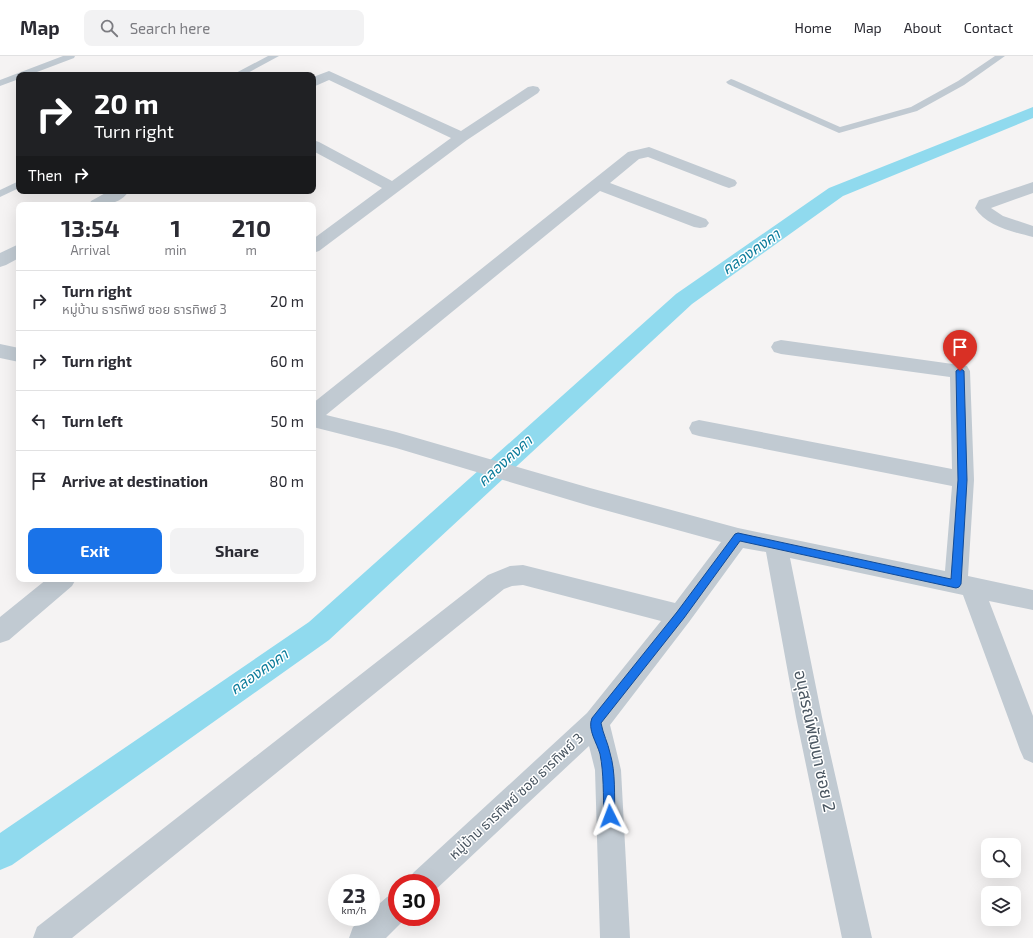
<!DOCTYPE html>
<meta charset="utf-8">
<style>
body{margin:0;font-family:"Exo 2","Noto Sans Thai",sans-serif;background:#f2f2f3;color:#2b2b33;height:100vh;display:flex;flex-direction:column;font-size:15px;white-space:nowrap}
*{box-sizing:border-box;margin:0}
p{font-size:13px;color:#7c7c81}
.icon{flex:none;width:22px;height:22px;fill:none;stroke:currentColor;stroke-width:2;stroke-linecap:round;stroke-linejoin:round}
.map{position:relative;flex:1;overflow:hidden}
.drawer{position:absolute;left:16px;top:146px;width:300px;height:380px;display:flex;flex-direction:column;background:#fff;border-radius:8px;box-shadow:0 4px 16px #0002}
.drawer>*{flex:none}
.top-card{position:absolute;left:16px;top:16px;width:300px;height:122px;border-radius:8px;box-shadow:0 4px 16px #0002;background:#202124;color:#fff;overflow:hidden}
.tools{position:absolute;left:981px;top:782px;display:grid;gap:8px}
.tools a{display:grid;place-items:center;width:40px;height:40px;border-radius:8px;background:#fff;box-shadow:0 4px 16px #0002;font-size:20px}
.speed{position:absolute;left:328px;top:818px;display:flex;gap:8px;font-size:20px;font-weight:700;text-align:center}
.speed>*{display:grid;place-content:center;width:52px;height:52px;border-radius:50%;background:#fff;box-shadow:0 4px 16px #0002;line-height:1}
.speed small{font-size:10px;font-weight:400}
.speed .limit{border:6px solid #d22;background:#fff;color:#111}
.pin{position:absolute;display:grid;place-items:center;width:34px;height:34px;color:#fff;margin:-41px -17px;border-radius:50% 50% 50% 0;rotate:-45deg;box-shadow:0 0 4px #0007}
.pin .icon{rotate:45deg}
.me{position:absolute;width:44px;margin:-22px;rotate:357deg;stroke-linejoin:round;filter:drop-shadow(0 0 3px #0008)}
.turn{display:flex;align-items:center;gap:14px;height:84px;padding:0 12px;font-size:18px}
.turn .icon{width:52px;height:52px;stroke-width:2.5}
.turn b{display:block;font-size:28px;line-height:34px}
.then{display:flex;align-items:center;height:38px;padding:0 12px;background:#0003;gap:8px;font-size:15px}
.eta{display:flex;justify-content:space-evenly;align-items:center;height:68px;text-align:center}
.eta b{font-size:24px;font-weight:700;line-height:28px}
.primary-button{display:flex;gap:8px;margin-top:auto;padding:8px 12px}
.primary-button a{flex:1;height:46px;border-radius:8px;background:#1a73e8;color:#fff;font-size:16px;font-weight:700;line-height:46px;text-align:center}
.primary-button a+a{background:#f2f2f3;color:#2b2b33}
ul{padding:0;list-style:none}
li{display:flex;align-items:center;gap:12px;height:60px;padding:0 12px;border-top:1px solid #e1e1e2}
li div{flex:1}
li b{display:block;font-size:15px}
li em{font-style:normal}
header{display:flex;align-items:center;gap:24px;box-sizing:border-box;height:56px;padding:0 20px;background:#fff;border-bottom:1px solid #e1e1e2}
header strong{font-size:19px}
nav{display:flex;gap:22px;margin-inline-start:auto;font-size:14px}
.search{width:280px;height:36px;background:#f2f2f3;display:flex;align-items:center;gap:10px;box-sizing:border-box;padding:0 14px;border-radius:8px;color:#7c7c81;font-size:15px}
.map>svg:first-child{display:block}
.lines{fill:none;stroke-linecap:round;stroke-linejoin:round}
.canal{fill:#90daee;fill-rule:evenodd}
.service{fill:#c1cad2;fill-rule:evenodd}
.minor{fill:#c1cad2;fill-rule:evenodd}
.route{fill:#1a73e8;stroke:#114b97}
.labels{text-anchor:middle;stroke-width:3;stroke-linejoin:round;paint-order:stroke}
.street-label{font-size:14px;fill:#4a5661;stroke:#fff}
.water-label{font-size:15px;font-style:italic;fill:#0c7c9b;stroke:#fff}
.near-street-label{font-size:17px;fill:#4a5661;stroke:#fff}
</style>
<header>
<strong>Map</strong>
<div class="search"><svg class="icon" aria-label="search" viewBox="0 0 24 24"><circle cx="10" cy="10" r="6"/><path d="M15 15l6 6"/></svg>Search here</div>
<nav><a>Home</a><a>Map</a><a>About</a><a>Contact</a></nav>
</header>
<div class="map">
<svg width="1033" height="882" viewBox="0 0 1033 882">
<rect width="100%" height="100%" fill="#f5f3f3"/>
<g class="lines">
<path class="canal" d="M1033 51V62L843 140 692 248 329 584 12 809 0 814V777L309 566 676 238 829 132Z"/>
<path class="service" d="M63 0H75L74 2 29 19H19V23L0 30V24Z
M268 0H279L244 19H232Z
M995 0H1005L964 29 917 55 839 77 728 28 726 26 731 23 734 24 840 71 911 51 958 25Z
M19 125V132L0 141V134Z"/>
<path class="minor" d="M329 15 461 75 528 31 533 30 538 31 540 34 538 37 467 84 319 195 313 197V183L382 132 313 95V84L319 86 392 125 451 82 329 24 313 31V21Z
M649 91 735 124 737 127 735 130 729 132 723 130 648 101 639 103 610 127 706 163 709 167 706 171 700 172 694 171 600 135 326 359 396 376 590 432 738 472 945 515 952 430 699 380 692 378 689 372 692 366 699 364 952 413 950 321 781 298 774 296 771 291 774 286 781 284 967 310 970 315 974 424 968 520 1033 534V554L989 545 1033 660V707L1024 703 1020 694 963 539 790 502 822 661 872 882H842L796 661 766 496 743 492 689 566 610 669 621 714 630 882H600L595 714 589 690 431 838V827H408L413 817 587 657 661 565 523 529 512 530 504 533 72 882H33L37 871 488 519 510 510 523 509 675 547 721 486 590 450 396 392 313 371V347L628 96Z
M1033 126V137L991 152 1003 160 1033 170V181C1013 176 986 170 975 152L979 144Z
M109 135H129C120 149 104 149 89 149L91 145Z
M19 188V202L6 209 0 211V197Z
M0 288 19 292V306L0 302Z
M47 523H76L72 530 9 584 0 587V561Z
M397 836V861H407L386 882H349L353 871 365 861H371V855L387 841Z"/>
</g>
<path class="route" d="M960 312 964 315 967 424 961 528 959 531 956 532 740 485 684 562 601 667C603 678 608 687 610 697 616 717 614 739 615 760L614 764 610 765 606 764 604 760C603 739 604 718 600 698 597 687 587 673 592 662L677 556 735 478 738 477 951 523 958 424 956 315Z"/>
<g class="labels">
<g class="street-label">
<text transform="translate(516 740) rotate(-43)" y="5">หมู่บ้าน ธารทิพย์ ซอย ธารทิพย์ 3</text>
</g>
<g class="water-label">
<text transform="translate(751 196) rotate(-35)" y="5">คลองคงคา</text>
<text transform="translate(505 405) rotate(-42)" y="5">คลองคงคา</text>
<text transform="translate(259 616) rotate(-35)" y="5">คลองคงคา</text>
</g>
<g class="near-street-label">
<text transform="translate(815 685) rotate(78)" y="6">อนุสรณ์พัฒนา ซอย 2</text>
</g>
</g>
</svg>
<div class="tools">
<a><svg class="icon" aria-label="search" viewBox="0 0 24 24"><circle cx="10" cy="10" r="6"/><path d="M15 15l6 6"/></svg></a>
<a><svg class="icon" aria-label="layers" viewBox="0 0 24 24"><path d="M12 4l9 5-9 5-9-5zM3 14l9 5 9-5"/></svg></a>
</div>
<div class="speed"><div>23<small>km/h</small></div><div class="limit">30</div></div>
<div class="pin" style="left:960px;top:315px;background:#d93025"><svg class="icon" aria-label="arrive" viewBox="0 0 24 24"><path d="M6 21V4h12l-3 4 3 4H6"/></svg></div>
<svg class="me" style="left:610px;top:760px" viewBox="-20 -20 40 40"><path d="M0-17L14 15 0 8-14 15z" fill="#1a73e8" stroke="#fff" stroke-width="4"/></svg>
<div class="top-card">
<div class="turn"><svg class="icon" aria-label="right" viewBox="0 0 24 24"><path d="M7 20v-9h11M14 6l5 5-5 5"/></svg><div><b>20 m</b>Turn right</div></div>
<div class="then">Then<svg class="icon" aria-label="right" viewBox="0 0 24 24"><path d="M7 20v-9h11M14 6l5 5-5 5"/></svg></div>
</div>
<section class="drawer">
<div class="eta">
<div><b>13:54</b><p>Arrival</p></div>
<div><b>1</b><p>min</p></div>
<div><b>210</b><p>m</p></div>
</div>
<ul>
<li><svg class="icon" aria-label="right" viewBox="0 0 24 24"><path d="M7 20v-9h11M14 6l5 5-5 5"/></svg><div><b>Turn right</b><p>หมู่บ้าน ธารทิพย์ ซอย ธารทิพย์ 3</p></div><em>20 m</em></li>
<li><svg class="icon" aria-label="right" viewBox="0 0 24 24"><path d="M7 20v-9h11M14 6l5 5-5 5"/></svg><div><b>Turn right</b></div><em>60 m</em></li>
<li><svg class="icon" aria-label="left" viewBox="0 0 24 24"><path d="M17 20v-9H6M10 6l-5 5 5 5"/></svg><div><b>Turn left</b></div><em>50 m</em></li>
<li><svg class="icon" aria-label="arrive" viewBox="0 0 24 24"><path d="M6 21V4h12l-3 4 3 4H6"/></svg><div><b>Arrive at destination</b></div><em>80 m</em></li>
</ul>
<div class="primary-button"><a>Exit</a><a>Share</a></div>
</section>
</div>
